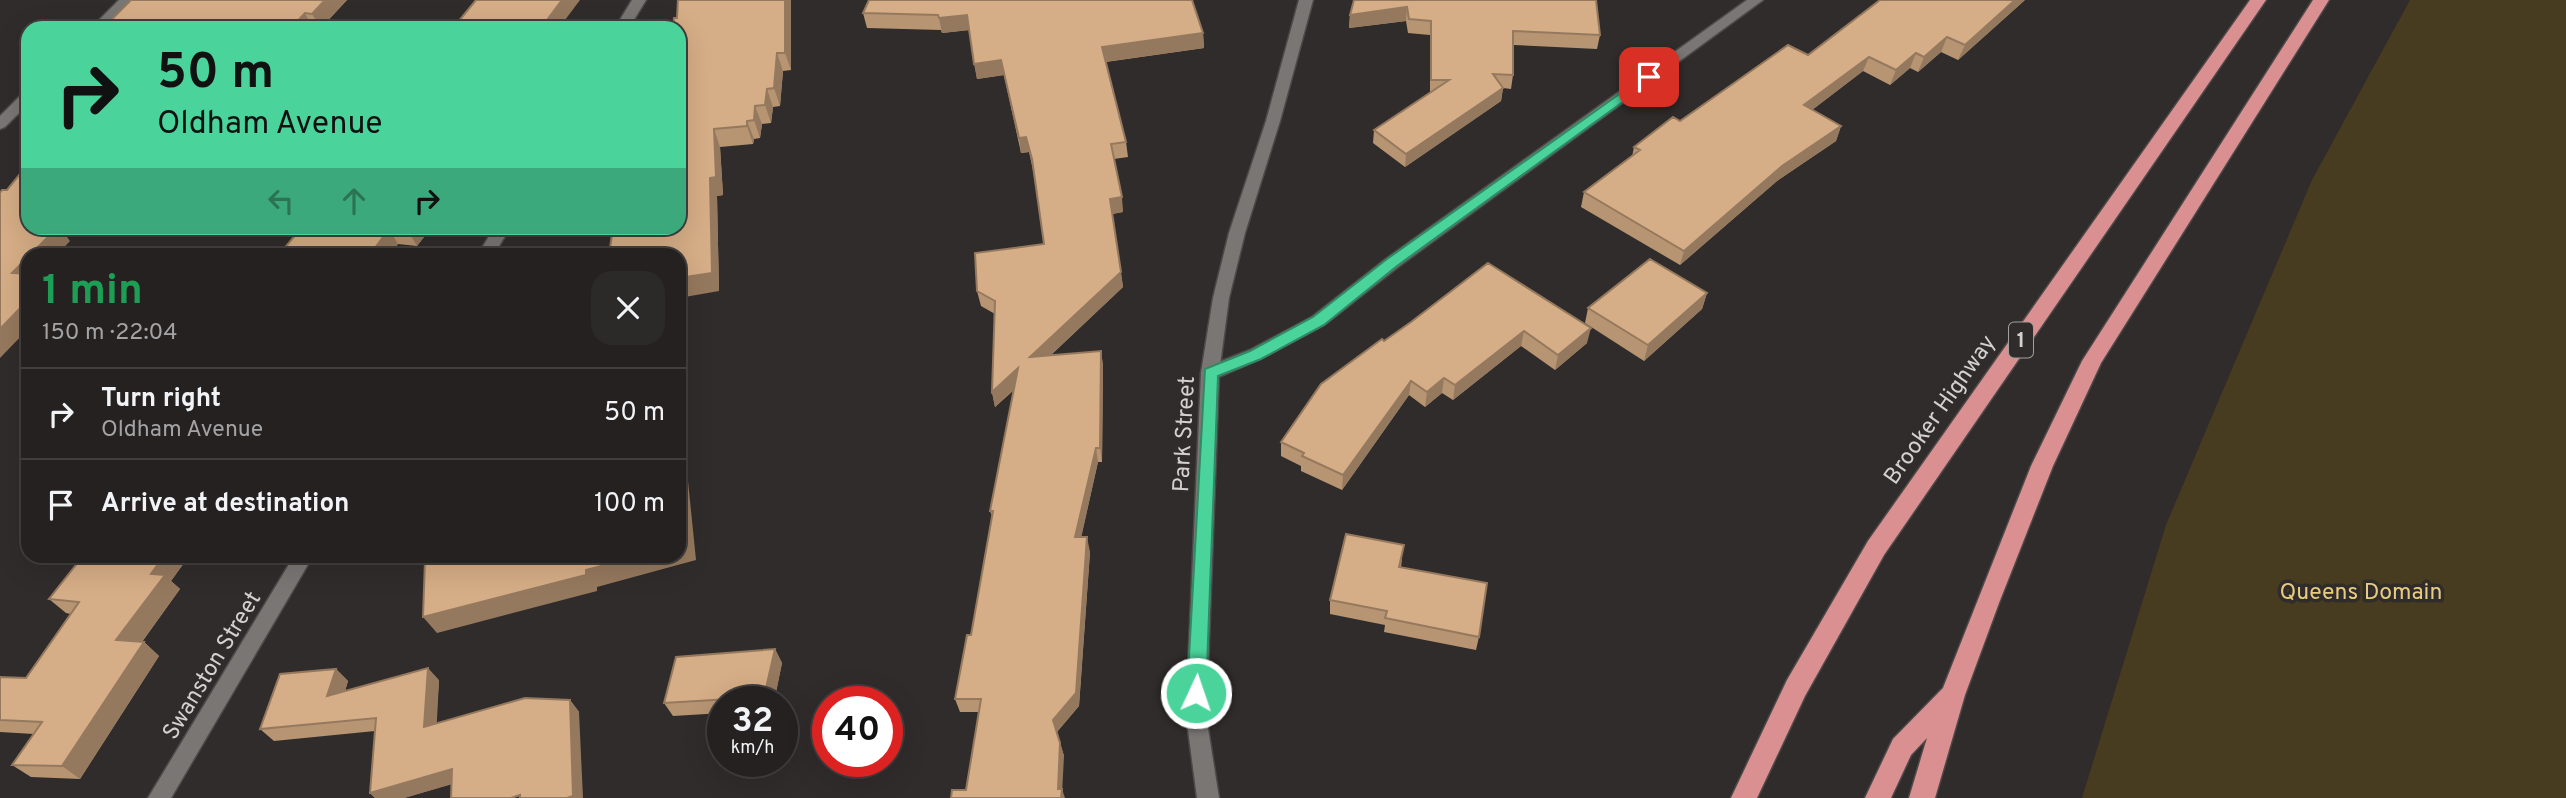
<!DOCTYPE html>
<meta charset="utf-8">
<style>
body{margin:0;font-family:Overpass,sans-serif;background:#2c2929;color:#f1f3f6;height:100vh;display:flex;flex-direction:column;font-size:26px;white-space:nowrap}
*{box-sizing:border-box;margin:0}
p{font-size:23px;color:#a3a3a5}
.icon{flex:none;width:38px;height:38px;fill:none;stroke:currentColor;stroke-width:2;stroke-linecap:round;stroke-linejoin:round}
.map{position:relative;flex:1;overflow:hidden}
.side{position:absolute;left:21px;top:248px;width:665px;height:315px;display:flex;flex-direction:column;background:#242120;border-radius:21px;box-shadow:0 7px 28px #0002,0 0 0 2px #413e3e}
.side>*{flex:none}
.banner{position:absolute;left:21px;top:21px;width:665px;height:214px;border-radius:21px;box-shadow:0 7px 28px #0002,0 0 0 2px #413e3e;background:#4ad49c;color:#111;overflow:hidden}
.speed{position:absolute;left:707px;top:686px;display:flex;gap:14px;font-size:35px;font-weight:700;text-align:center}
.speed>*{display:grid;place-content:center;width:91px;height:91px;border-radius:50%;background:#242120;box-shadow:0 7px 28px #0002,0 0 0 2px #413e3e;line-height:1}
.speed small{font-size:18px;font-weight:400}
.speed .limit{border:10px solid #d22;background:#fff;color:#111}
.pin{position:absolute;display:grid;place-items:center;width:60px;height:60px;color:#fff;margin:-30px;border-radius:14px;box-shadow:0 4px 10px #0006}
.me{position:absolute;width:77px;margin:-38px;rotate:3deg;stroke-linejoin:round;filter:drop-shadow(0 0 5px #0008)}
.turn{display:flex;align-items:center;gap:24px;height:147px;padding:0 21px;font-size:32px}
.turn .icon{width:91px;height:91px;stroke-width:2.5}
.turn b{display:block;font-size:49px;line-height:60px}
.lanes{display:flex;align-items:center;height:66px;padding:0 21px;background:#0003;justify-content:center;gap:35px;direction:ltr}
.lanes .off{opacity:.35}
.round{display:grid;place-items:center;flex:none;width:74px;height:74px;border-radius:21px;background:#2c2929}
.headline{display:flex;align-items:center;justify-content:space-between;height:119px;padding:0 21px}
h1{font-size:42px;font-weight:700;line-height:52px;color:#1e9e55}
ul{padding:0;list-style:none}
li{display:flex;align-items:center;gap:21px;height:91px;padding:0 21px;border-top:2px solid #413e3e}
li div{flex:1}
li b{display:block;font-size:26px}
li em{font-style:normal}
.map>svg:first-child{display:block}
.green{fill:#473c1f}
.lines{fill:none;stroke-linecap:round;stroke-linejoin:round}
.street-casing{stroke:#4c4948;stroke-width:3}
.secondary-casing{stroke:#4c4948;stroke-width:3}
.highway-casing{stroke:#4c4948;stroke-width:3}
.street{fill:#7a7674;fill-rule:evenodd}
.secondary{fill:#7a7674;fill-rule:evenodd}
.highway{fill:#da8f90;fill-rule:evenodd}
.wall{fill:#b79573}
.shaded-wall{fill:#95795e}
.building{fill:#d5ad86;stroke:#95795e;stroke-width:2}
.route{fill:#4ad49c;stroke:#308a65;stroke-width:2}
.labels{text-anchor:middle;stroke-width:7;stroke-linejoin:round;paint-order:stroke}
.shield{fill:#302c2b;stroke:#a29f9e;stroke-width:2}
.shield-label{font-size:21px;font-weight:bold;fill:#d3d0cf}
.street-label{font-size:23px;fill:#d3d0cf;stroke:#302c2b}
.park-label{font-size:23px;fill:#e7cc7f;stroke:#302c2b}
</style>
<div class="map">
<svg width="2566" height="798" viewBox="0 0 2566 798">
<rect width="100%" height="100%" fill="#302c2b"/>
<path class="green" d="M2410 0H2566V798H2082L2166 525 2312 180Z"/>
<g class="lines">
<defs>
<path id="street" d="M119 0H133L106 28H91Z
M632 0H646L629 28H615Z
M1747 0H1763L1398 267 1324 325 1262 358 1216 378H1204L1201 373 1204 368 1250 350 1312 317 1386 259Z
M28 92V104L5 127 0 129V116L23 93Z
M494 228H510L493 256H477Z
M294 556H313L171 798H148Z"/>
<path id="secondary" d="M1299 0H1313L1280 121 1245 233 1229 298 1219 373 1207 693V722L1219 798H1197L1187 722V693L1201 373 1213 298 1229 233 1266 121Z"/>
<path id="highway" d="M2250 0H2266L1884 555 1805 696 1757 798H1731L1787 680 1868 541Z
M2313 0H2329L2101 363 2053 466 1999 603 1965 695 1935 798H1909L1927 738 1911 755 1891 798H1865L1893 739 1943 688 2031 466 2082 361Z"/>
</defs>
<use href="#street" class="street-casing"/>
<use href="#secondary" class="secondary-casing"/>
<use href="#highway" class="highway-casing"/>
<use href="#street" class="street"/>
<use href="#secondary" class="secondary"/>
<use href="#highway" class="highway"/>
</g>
<path class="wall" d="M347 0 321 28H103Z
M791 0V70L783 71 780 106 773 107 771 123 762 124 760 138 754 139 753 144 720 147 723 195 717 196 719 291 610 248 679 228V28Z
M869 0 1203 33 1204 48 1106 62 1126 142 1128 157 1114 159 1123 212 1112 214 1123 287 1051 355 1101 351 1103 366 1102 462H1098L1081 537 1090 552 1079 706 1057 732 1064 756 966 790 979 712H960L955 699 971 635 992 516 990 511 1014 390 995 407 992 392 995 314 981 306 977 291 1044 244 1033 170 1029 152 1021 153 1004 75 977 79 969 30 942 33 941 30 867 28 863 13Z
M1354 0 1600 35 1597 49 1513 45V75L1511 89 1503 88 1501 101 1405 167 1373 143 1374 130 1430 93V35L1408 33 1406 21 1349 28 1350 15Z
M2025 0 1958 60 1941 52 1918 72 1910 68 1890 85 1863 71 1812 110 1841 126 1836 141 1777 181 1680 265 1581 207 1584 192 1632 157 1634 147 1680 121Z
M301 228H431L417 246 398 244 390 256H278Z
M1488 263 1587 343 1555 370 1521 346 1453 400 1442 393 1425 407 1409 395 1342 490 1301 471V466L1281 456V442L1384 341 1411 322Z
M1707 293 1702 309 1644 361 1585 323 1588 308Z
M83 556H189L171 581 180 589 142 642H144L159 656 80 779 31 777 12 765 34 734 0 732V677L26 678 71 614 66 613 49 599Z
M1402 559 1401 567 1479 637 1476 650 1384 632 1385 625 1330 614V600Z
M775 649 782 663 774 702H723V713L673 716 664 703Z
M336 669 348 681 345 691 439 680 436 723 570 700 579 712 451 784 404 798H375L370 793 375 731 274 741 260 729Z"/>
<path class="shaded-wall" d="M325 0H347L321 28 312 14Z
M562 0H580L559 28H541Z
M785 0H791V70L785 53Z
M2015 0H2025L1958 60 1965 45Z
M1407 7 1406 21 1349 28 1350 15Z
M305 13 313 28H291Z
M967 15 970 30 942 33 939 18Z
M1203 33 1204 48 1104 62 1102 47Z
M1947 37 1941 52 1918 72 1924 57Z
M777 53 783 71 780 106 774 88Z
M1916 53 1910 68 1890 85 1896 70Z
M1869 57 1863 71 1799 120 1804 105Z
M1001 60 1004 75 977 79 974 64Z
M1503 88 1501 101 1405 167 1406 154Z
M767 89 773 107 771 123 765 105Z
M755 106 762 124 760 138 754 120Z
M747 121 754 139 753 144 747 126Z
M1841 126 1836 141 1777 181 1680 265 1684 251 1782 166Z
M714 129 720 147 723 195 717 196 719 291 679 298V278L710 178Z
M1026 137 1029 152 1021 153 1019 138Z
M1122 197 1123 212 1112 214 1110 199Z
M52 228H77L67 237 70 241 56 256H29Z
M410 228H431L417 246 408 231Z
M389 229 398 244 390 256H369Z
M28 256V292L12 273Z
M1121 272 1123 287 1033 372 1030 357Z
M1707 293 1702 309 1644 361 1648 345Z
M28 300V329L0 358V329Z
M1591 328 1587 343 1555 370 1558 355Z
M1524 331 1521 346 1453 400 1455 385Z
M1101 351 1103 366 1102 462 1100 448Z
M1018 368 1021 383 995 407 992 392Z
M1444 378 1442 393 1425 407 1427 392Z
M1411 381 1409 395 1342 490 1343 475Z
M679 425 683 432 696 560 597 587V591L437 633 423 617 586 570 638 556H679Z
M1096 448 1098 462 1078 552 1075 537Z
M1087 537 1090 552 1079 706 1056 733 1053 720Z
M164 556H189L171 581 180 589 133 654 116 640 151 574Z
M144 642 159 656 80 779 62 766Z
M775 649 782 663 774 702H767L764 697Z
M428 668 439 680 436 739 424 727Z
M336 669 348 681 340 708 327 696Z
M570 700 579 712 583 798H567Z
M1060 743 1064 756 1062 794V789L1065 798H1061L1058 789Z
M452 769 463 781 404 798H375L370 793Z"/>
<path class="building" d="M131 0H325L312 14 305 13 291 28H103Z
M476 0H562L541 28H453Z
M678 0H785V53H777L774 88 767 89 765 105 755 106 754 120 747 121V126L714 129 716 177 710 178 712 273 679 278V256H561L610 248 613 228H679V28H673L674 18H677Z
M869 0H1192L1203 33 1102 47 1126 142 1111 144 1122 197 1110 199 1121 272 1030 357 1101 351 1100 448H1096L1075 537H1087L1076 693 1053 720 1060 743 1058 789H1062L1061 798H951L952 790H966L981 699H955L967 635H971L993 511H990L1018 368 992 392 995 301 977 291 975 253 1044 244 1032 159 1026 137 1019 138 1001 60 974 64 967 15 939 18 938 15 863 13Z
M1354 0H1596L1600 35 1513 31V75L1493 74 1503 88 1406 154 1374 130 1449 80H1431V21L1409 19 1407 7 1350 15Z
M1880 0H2015L1965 45 1947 37 1924 57 1916 53 1896 70 1869 57 1804 105 1841 126 1782 166 1684 251 1584 192 1640 150 1634 147 1673 117 1680 121 1788 45 1808 55Z
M28 164V228H57L12 273 28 274V280L22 286H28V300L0 329V193L2 190H7Z
M301 228H410L408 231 389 229 369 256H278Z
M1650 259 1707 293 1648 345 1588 308Z
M1488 263 1591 328 1558 355 1524 331 1455 385 1444 378 1427 392 1411 381 1343 475 1302 456 1304 453 1281 442 1321 384 1382 339 1384 341 1411 322Z
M679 467 687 544 679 546Z
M1346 534 1404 545 1399 567 1487 583 1479 637 1385 618 1387 611 1330 600Z
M83 556H164L151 574 165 575 116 640 144 642 62 766 12 765 42 722 0 720V677L26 678 79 602 49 599Z
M439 556H638L586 570V575L423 617 425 560Z
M775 649 764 697 664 703 676 657Z
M428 668 424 727 525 698 570 700 573 796 567 798H520V795L511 798H451L452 769 370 793 376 718 260 729 280 674 336 669 327 696Z"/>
<path class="route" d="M1649 73 1655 77 1653 80 1397 266 1324 325 1261 359 1218 376 1206 693 1203 699 1196 701 1190 699 1187 693 1205 369 1250 351 1313 317 1387 259Z"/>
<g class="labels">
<rect class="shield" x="2009" y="322.5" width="24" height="35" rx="5"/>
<g class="shield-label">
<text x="2021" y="347">1</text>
</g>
<g class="street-label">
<text transform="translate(1939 409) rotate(-55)" y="8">Brooker Highway</text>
<text transform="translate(1183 434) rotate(-87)" y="8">Park Street</text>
<text transform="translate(211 665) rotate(-59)" y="8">Swanston Street</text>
</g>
<g class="park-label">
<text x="2361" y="599">Queens Domain</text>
</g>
</g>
</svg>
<div class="speed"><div>32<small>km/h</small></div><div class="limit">40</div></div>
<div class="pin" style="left:1649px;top:77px;background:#d93025"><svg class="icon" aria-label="arrive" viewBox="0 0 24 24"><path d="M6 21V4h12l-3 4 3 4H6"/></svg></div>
<svg class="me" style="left:1196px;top:693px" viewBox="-20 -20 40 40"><circle r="17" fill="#4ad49c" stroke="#fff" stroke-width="3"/><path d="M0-11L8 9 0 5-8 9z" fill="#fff"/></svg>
<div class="banner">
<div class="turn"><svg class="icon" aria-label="right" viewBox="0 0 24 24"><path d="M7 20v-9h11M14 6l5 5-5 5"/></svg><div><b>50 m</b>Oldham Avenue</div></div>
<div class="lanes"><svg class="icon off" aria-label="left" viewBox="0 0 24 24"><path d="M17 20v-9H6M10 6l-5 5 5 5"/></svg><svg class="icon off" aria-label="ahead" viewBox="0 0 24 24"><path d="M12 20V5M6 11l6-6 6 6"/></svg><svg class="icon" aria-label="right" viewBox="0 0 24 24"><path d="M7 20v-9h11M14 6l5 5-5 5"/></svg></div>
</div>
<section class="side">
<div class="headline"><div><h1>1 min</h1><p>150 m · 22:04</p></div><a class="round"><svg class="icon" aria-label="close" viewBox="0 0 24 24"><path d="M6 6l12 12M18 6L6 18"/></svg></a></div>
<ul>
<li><svg class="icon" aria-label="right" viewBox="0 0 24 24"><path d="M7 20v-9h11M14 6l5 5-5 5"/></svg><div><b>Turn right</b><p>Oldham Avenue</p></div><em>50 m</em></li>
<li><svg class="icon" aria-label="arrive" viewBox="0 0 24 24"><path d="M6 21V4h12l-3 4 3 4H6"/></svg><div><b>Arrive at destination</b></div><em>100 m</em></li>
</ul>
</section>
</div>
